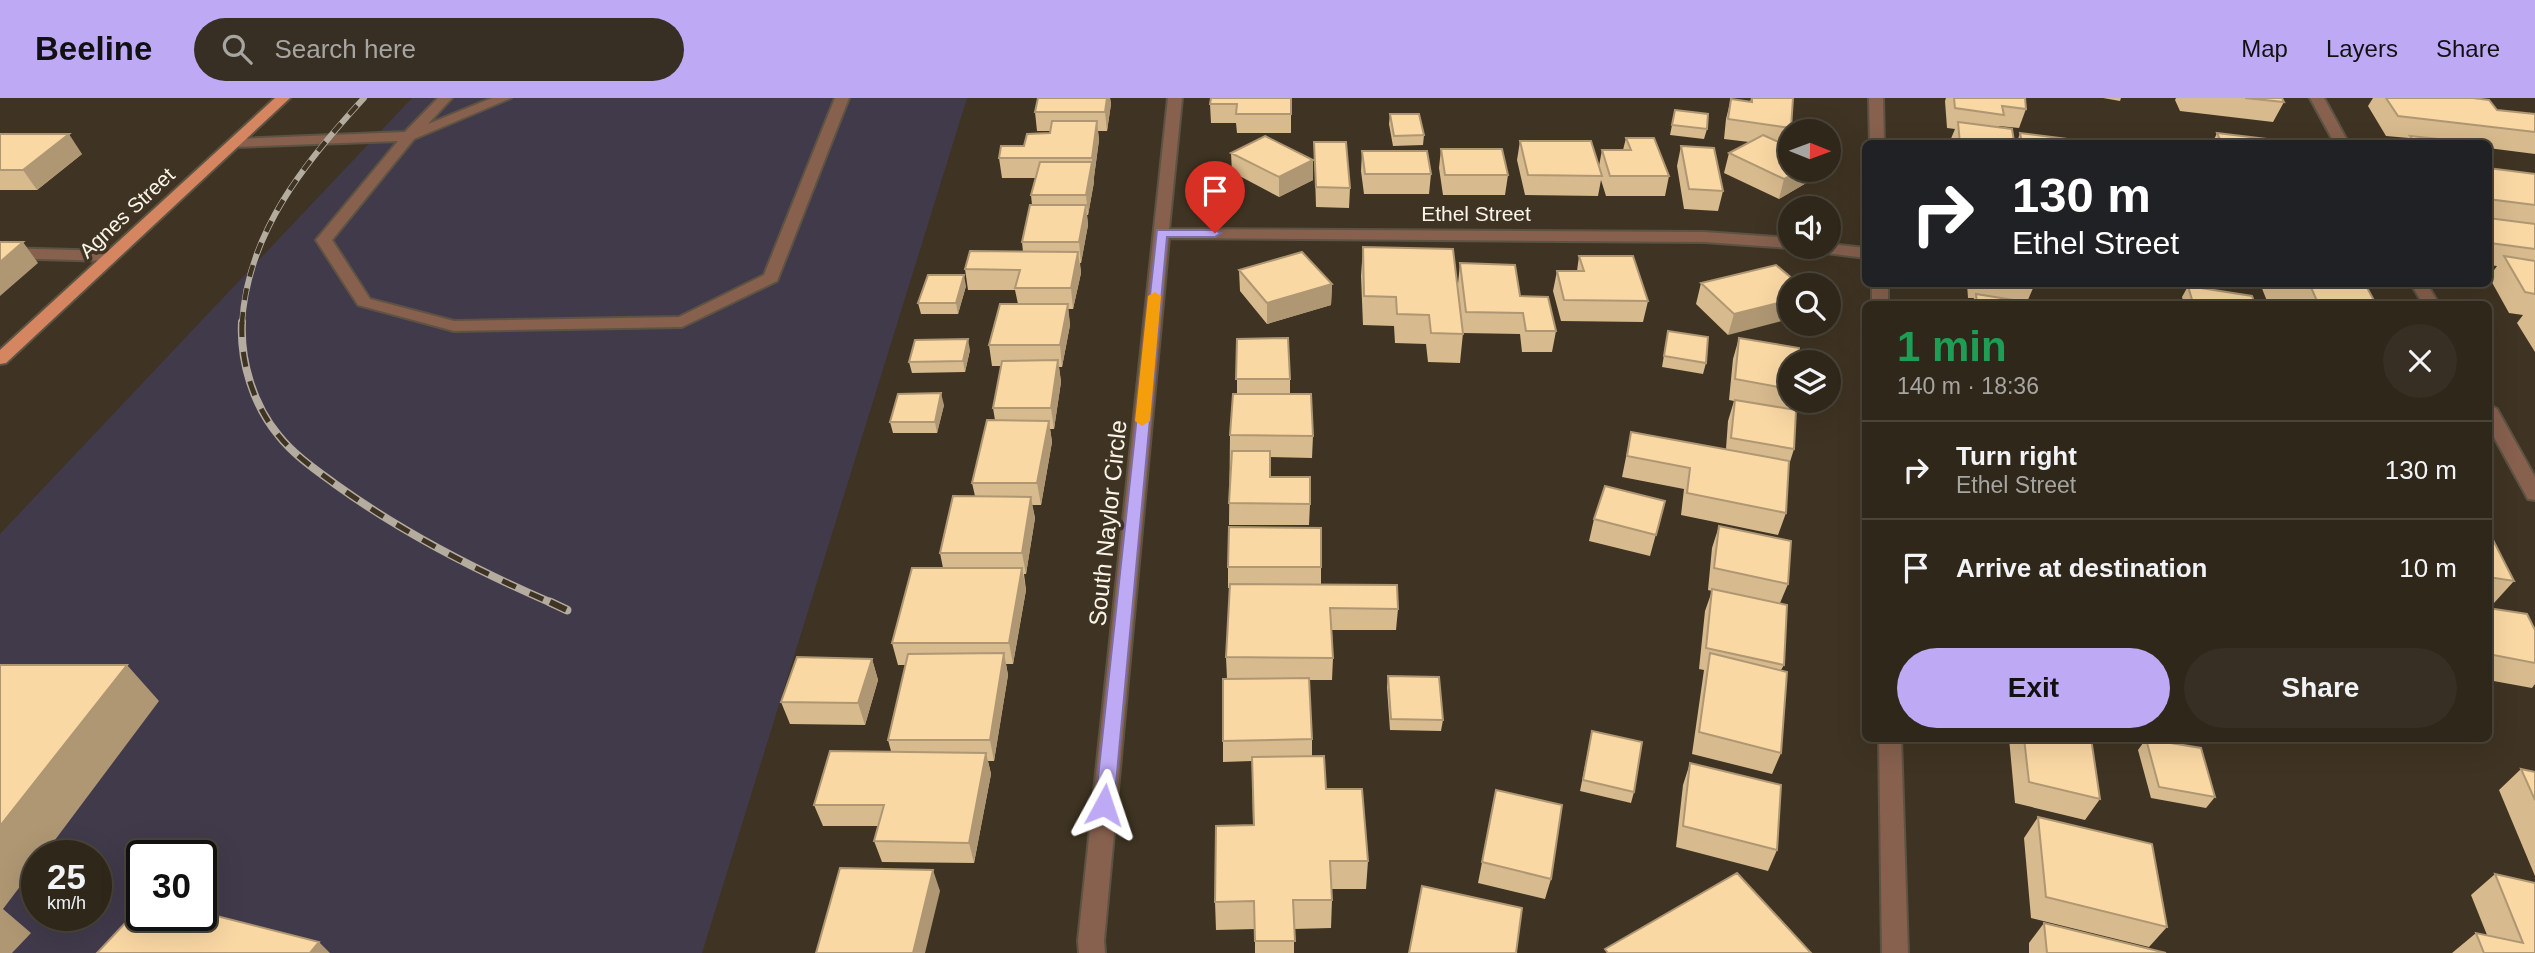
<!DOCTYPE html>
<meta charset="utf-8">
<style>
body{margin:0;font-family:Helvetica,sans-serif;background:#372f23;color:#f1f3f6;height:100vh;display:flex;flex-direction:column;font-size:26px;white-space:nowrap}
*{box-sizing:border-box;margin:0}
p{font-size:23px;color:#a7a5a2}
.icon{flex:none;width:38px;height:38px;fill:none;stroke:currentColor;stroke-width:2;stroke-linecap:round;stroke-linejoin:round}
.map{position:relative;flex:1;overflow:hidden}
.panel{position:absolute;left:1862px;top:203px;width:630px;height:441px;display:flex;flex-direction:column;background:#2f271a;border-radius:10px;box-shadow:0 7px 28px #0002,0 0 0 2px #4a4439}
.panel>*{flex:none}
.top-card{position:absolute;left:1862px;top:42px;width:630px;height:147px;border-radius:10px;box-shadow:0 7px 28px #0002,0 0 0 2px #4a4439;background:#202124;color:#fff;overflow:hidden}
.needle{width:46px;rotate:91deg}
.fabs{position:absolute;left:1778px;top:21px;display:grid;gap:14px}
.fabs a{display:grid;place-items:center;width:63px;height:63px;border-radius:50%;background:#2f271a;box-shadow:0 7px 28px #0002,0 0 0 2px #4a4439;font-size:35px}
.speed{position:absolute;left:21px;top:742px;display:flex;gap:14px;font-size:35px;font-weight:700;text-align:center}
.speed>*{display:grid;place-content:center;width:91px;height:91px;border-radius:50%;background:#2f271a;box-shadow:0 7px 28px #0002,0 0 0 2px #4a4439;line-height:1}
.speed small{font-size:18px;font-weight:400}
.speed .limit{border:4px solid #111;border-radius:10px;background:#fff;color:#111}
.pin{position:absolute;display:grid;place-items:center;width:60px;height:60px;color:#fff;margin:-72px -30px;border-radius:50% 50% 50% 0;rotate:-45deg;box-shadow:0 0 7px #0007}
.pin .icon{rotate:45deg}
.me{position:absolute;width:77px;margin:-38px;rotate:5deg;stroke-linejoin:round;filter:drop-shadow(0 0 5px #0008)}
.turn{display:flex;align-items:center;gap:24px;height:147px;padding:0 35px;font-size:32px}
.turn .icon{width:91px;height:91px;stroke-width:2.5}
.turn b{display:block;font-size:49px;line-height:60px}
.round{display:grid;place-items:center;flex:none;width:74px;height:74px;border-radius:37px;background:#372f23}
.overview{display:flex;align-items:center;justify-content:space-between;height:119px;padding:0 35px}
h1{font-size:42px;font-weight:700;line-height:52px;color:#1e9e55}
.cta{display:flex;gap:14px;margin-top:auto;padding:14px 35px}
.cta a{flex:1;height:80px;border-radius:42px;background:#bea9f5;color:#111;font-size:28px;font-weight:700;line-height:80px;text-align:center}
.cta a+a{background:#372f23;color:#f1f3f6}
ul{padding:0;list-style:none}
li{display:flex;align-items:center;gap:21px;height:98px;padding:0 35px;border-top:2px solid #4a4439}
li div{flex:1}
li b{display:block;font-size:26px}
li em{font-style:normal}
header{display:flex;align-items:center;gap:42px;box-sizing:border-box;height:98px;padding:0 35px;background:#bea9f5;color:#111}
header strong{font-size:33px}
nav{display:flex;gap:38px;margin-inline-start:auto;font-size:24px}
.search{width:490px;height:63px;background:#372f23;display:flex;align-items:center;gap:18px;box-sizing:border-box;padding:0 24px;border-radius:38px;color:#a7a5a2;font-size:26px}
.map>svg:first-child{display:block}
.industrial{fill:#413a4b;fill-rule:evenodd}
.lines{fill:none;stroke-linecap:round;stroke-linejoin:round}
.service-casing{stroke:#5d5343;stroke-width:4}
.minor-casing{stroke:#5d5343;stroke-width:4}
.primary-casing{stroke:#5d5343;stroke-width:4}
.service{fill:#87604e;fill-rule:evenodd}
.minor{fill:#87604e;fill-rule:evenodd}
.primary{fill:#d58661;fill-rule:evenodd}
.rail-far2-casing{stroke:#b4ac9e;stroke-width:6}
.rail-far1-casing{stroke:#b4ac9e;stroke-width:8}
.rail-casing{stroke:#b4ac9e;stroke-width:9}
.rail-far2{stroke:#3f3423;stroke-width:4.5;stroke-dasharray:12;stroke-linecap:butt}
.rail-far1{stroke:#3f3423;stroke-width:5;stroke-dasharray:15;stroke-linecap:butt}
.rail{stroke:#3f3423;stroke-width:6;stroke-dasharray:18;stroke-linecap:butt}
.wall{fill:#d7ba8d}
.shaded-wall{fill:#af9773}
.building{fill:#fad8a4;stroke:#af9773;stroke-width:2}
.route{fill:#bea9f5;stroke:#7c6e9f;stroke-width:2}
.slow{fill:#f59e0b}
.labels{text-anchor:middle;stroke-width:7;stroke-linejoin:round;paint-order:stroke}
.far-street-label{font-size:21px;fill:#fbf4e9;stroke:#3f3423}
.street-label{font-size:24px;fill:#fbf4e9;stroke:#3f3423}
</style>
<header>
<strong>Beeline</strong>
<div class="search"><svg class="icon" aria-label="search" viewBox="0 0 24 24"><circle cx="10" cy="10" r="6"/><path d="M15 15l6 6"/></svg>Search here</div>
<nav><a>Map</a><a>Layers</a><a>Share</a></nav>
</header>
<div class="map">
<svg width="2535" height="855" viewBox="0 0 2535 855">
<rect width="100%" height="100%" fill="#3f3423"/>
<path class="industrial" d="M412 0H967L702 855H0V436ZM37 758H96V817H37ZM142 758H201V817H142Z"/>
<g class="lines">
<defs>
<path id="service" d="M438 0H452L428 26 492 0H511L414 41 332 142 370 201 454 223 679 219 764 177 835 0H849L777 183 682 229 454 233 358 207 316 142 398 43 235 49 228 45 235 41 405 34Z"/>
<path id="minor" d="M1168 0H1182L1169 131 1704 134 1790 140V149H1793L1790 150 1704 144 1169 140 1104 843 1105 855H1079L1078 843Z
M1869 0H1883L1884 46H1870Z
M2310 0H2324L2349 46H2335Z
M1829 146 1866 150V160L1818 154 1810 149H1829Z
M0 150 112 153 120 158 112 163 0 160Z
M1872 186H1888V206H1872Z
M2411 186H2427L2439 206H2423Z
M2488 306 2497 311 2535 379V402L2528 401 2488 328Z
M1879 640H1901L1908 855H1882Z"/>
<path id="primary" d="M275 0H290L6 265 0 266V252Z"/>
</defs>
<use href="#service" class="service-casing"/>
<use href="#minor" class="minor-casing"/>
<use href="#primary" class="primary-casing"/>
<use href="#service" class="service"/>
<use href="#minor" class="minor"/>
<use href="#primary" class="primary"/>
<defs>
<path id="rail-far2" d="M242 226C247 135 305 64 364 0"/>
<path id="rail-far1" d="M242 224C240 263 253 307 279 338 294 357 316 372 335 386 403 435 477 473 554 506"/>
<path id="rail" d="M550 504 567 512"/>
</defs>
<use href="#rail-far2" class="rail-far2-casing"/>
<use href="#rail-far1" class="rail-far1-casing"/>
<use href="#rail" class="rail-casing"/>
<use href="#rail-far2" class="rail-far2"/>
<use href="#rail-far1" class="rail-far1"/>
<use href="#rail" class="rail"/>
</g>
<path class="wall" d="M1038 0H1110L1111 6 1107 33H1098L1099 42 1094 79V84L1088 117H1087L1088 127 1081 165H1080L1081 175 1073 211H1068L1070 227 1062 269H1059L1061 284 1054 331H1050L1052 344 1041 407H1032L1035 420 1026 476H1024L1026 492 1013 566H1006L1008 577 994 663H988L991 676 974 765 882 764 874 743 878 728H823L814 707 891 653 888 642 906 567H898L892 545 943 470 940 455 975 398 972 385 995 322 993 310 1001 268H992L989 247 1018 206 1015 192H968L965 171 1023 154 1022 144 1032 107 1031 97 1036 80H1002L999 60 1050 35 1051 33H1037L1035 14Z
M1291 0V35H1237L1236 25H1211L1210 6Z
M1751 0H1793L1791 30 1786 47 1790 72H1815L1813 81 1779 101 1724 75 1729 55 1749 44 1724 41 1726 21 1731 1 1750 4Z
M1946 0H2025L2026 11 2019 30 1999 28V29L2014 43 2017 44 2020 35 2068 46H1951L1950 43 1955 31 1947 30 1945 3Z
M2103 0H2121L2120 3Z
M2176 0H2282L2284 4 2273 24 2180 13 2175 2Z
M2373 0H2473L2497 12 2535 16V56L2488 50V46H2406L2409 40 2386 38 2368 8Z
M1675 12 1707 31 1704 41 1670 37Z
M1390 16 1424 37 1423 47 1393 48 1389 26Z
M2217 35 2293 46H2212Z
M0 36 82 56 37 92H0Z
M1626 40 1669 78 1665 98H1606L1601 82 1598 98 1525 97 1517 62 1520 43 1599 68 1602 52H1623Z
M1314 44 1350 90 1349 110 1316 109Z
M1681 48 1723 93 1718 113 1684 111 1677 68Z
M1441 51 1508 77 1505 97H1443L1439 70Z
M1362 53 1431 76 1429 96H1364L1361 73Z
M1231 55 1313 62V82L1279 99 1232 74Z
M2488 70 2535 76V254L2517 225 2523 217 2509 215 2489 179 2497 168 2488 167Z
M1363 149 1458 186 1460 165 1520 198 1556 233 1552 254H1522L1520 236 1463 235 1460 265 1428 264 1426 246 1395 245 1394 228 1363 227 1361 178Z
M1579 158 1648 203 1643 224 1561 223 1553 193 1557 173H1577Z
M1776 167 1728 237 1696 206 1701 185Z
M1239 172 1332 186 1331 207 1267 226 1240 193Z
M1967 186H2034V188L2027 204 2039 206H1972L1974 200H1968Z
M2263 186H2365L2376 206H2289L2267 203 2261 188Z
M966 188 958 216H921L918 205Z
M2188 188 2255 206H2184L2182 199Z
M1668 233 1706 265 1703 276 1662 269Z
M1739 240 1790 264V303H1793L1790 311 1794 351 1789 367 1786 415 1778 437 1681 417 1684 391 1622 379 1631 334 1726 351 1728 323 1734 303 1729 302 1733 261Z
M1237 241 1290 281V296L1313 338 1312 360 1270 359V379L1310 406 1309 427H1229L1230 337 1237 296Z
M970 252 965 274 912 275 909 264Z
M944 307 937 335H893L890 324Z
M1665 403 1650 458 1589 443 1594 421Z
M1719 428 1788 486 1780 505 1784 567 1781 572V655L1772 676 1692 656 1704 572 1699 571 1705 513 1712 493 1708 492 1712 450Z
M2488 434 2514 483 2494 505 2488 504Z
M1228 469H1321V486L1398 511 1396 532H1332L1333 560 1332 582H1309L1312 641V658L1326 691 1368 763 1366 791H1332V802L1331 830 1294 831V855H1255V831L1216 832 1215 804 1253 727 1252 663 1223 664V643L1227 581 1226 559 1230 490H1228Z
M2488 510 2535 532V586L2532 590 2488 582Z
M872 561 878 582 865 627 790 626 781 604Z
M1388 578 1443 622 1441 633 1390 632 1387 589Z
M1592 633 1634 694 1631 705 1580 693Z
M2009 640H2091L2100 701 2085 722 2015 705Z
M2146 641 2215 699 2206 710 2151 700 2138 652Z
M1690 665 1777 752 1768 773 1676 749 1683 687Z
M2521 671 2535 674V778L2499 692Z
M1496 692 1551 781 1545 801 1478 785Z
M2038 719 2167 829 2149 849 2031 820 2024 740Z
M2495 776 2535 855 2487 837 2471 797Z
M2044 825 2166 855H2029V845Z
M2476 835 2484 855H2452Z"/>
<path class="shaded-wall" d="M1107 0H1110L1111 6 1107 33 1105 14Z
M1097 23 1099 42 1094 79V84L1088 117 1086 97 1092 65V60Z
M69 36 82 56 37 92 23 72Z
M1313 62V82L1279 99V79Z
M1800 72H1815L1813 81 1779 101 1784 81Z
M1086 107 1088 127 1081 165 1079 144Z
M23 144 38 165 0 198V164Z
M1078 154 1081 175 1073 211 1071 190Z
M964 177 966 188 958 216 956 205Z
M1332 186 1331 207 1267 226V205Z
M1790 202V221L1728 237 1734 216Z
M1068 206 1070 227 1062 269 1060 247Z
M968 241 970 252 965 274 963 263Z
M1058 262 1061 284 1054 331 1051 310Z
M941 295 944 307 937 335 935 324Z
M1049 323 1052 344 1041 407 1037 385Z
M1031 399 1035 420 1026 476 1022 455Z
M1022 470 1026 492 1013 566 1009 545Z
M1004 555 1008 577 994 663 990 642Z
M872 561 878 582 865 627 858 605Z
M127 567 159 603 43 758H37V766L3 811 31 835 12 855H0V728Z
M986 655 991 676 974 765 969 745Z
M933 772 940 793 925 855H913Z
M319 844 330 855H310Z"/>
<path class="building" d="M1038 0H1107L1105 14H1035Z
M1211 0H1291V16H1236L1237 6H1210Z
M1752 0H1793L1791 30 1728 21 1731 1 1752 4Z
M1954 0H2025L2026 11 2002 8 2004 17 1955 10Z
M2245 0H2282L2284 4Z
M2386 0H2473L2489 2 2497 12 2535 16V34L2398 18Z
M1675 12 1708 16 1707 31 1672 27Z
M1390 16H1419L1424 37 1394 38Z
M1052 23H1097L1092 60H999L1001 48H1024L1027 36 1050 35Z
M1958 24 2012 31 2014 43 2029 46H1960Z
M2020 35 2067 41 2068 46 2022 45Z
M2217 35 2292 44 2293 46H2222Z
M0 36H69L23 72H0Z
M1763 37 1790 49V72H1800L1784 81 1729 55Z
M1265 38 1313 62 1279 79 1231 55Z
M2410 38 2457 43 2459 46H2416Z
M1626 40H1654L1669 78H1610L1602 52H1631Z
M1520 43H1591L1602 78 1528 77Z
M1314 44H1346L1350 90 1316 89Z
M1681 48 1714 50 1723 93 1689 91Z
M1441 51H1502L1508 77H1445Z
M1362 53H1427L1431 76H1365Z
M1040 64H1092L1086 97H1031Z
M2488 70 2535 76V107L2488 101Z
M1030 107H1086L1079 144H1022Z
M2488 120 2535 126V151L2490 145 2488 142Z
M0 144H23L0 164Z
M1363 149 1453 151 1463 236 1431 235 1429 217 1397 216 1396 199 1364 198Z
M970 153 1078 154 1071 190H1015L1020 172 965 171Z
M1302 154 1332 186 1267 205 1239 172Z
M1579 158H1633L1648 203 1564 202 1557 173H1584Z
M2504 158 2535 163V196L2525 194Z
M1460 165 1515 167 1520 198 1548 199 1556 233H1526L1523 215 1466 214Z
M1776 167 1800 187H1790V202L1734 216 1701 185Z
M928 177H964L956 205H918Z
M2299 186H2365L2376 206H2342L2317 203 2310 187Z
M2188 188 2252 198 2255 206H2203L2193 205Z
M1976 196 2039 206H1977Z
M1000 206H1068L1060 247H989Z
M1668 233 1708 239 1706 265 1664 258Z
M1288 240 1290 281H1236L1237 241Z
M1739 240 1799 250 1798 264H1790V291L1735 281Z
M968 241 963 263 909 264 915 242Z
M1058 262 1051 310H993L1002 263Z
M941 295 935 324H890L898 296Z
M1233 296H1311L1313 338 1230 337Z
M1735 302 1796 312 1794 351 1731 340Z
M987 322 1049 323 1037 385H972Z
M1631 334 1789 363 1786 415 1687 395 1690 370 1627 358Z
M1232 353H1270V379H1310V406L1229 405Z
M1605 388 1665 403 1656 437 1594 421Z
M953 398 1031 399 1022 455H940Z
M1719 428 1791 443 1788 486 1714 470Z
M1229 429 1321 430V469H1228Z
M2488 434H2489L2514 483 2488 479Z
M912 470H1022L1009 545H892Z
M1230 486 1397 487 1398 511 1330 510 1333 560 1226 559Z
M1712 491 1787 507 1784 567 1706 550Z
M2488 510 2527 516 2535 532V565L2488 556Z
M1004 555 990 642H888L908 556Z
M1710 555 1787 574 1781 655 1699 634Z
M797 559 872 561 858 605 781 604Z
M0 567H127L0 728Z
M1388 578 1439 579 1443 622 1391 621Z
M1309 580 1312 641 1223 643V581Z
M1592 633 1642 644 1634 694 1583 682Z
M2024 640H2091L2100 701 2029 684Z
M2146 641 2201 650 2215 699 2159 689Z
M830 653 986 655 969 745 874 743 884 707H814Z
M1324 658 1326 691H1362L1368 763H1330L1332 802H1293L1295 843H1255L1254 803 1215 804 1216 728 1254 727 1252 659Z
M1690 665 1781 687 1777 752 1683 728Z
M2521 671 2535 674V702Z
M1496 692 1562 707 1551 781 1482 764Z
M2038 719 2152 746 2167 829 2046 799Z
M840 770 933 772 913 855H816Z
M1737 775 1811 855H1608L1605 851Z
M2495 776 2535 785V855H2484L2476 835 2523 845Z
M1422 788 1522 810 1516 855H1409Z
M142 807V817H201V814L319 844 310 855H97Z
M2044 825 2166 855H2047Z"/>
<path class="route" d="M1157 132H1215L1221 135 1215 139H1167L1114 707 1111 713 1104 715 1097 713 1095 707Z"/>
<path class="slow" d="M1155 194 1161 198 1150 323 1142 328 1135 323 1148 198Z"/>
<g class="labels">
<g class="far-street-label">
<text transform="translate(127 115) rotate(-43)" y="7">Agnes Street</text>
<text x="1476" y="123">Ethel Street</text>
</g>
<g class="street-label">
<text transform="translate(1108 425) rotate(-84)" y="8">South Naylor Circle</text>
</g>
</g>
</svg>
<div class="fabs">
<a><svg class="needle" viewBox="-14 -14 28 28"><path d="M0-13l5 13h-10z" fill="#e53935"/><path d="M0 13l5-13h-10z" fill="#a7a5a2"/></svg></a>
<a><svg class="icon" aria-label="sound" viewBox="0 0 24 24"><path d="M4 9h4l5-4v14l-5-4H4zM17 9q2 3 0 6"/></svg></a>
<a><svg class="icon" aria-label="search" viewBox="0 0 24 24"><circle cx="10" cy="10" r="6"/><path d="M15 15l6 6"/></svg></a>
<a><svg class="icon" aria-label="layers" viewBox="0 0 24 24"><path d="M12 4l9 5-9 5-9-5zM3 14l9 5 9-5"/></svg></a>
</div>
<div class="speed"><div>25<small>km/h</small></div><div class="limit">30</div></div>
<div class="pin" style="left:1215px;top:135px;background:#d93025"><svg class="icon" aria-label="arrive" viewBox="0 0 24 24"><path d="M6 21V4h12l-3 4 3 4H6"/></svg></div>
<svg class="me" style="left:1104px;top:707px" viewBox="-20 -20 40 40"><path d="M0-17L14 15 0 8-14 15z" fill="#bea9f5" stroke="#fff" stroke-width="4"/></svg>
<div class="top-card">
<div class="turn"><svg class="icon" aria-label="right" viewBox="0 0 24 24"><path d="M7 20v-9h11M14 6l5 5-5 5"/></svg><div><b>130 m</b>Ethel Street</div></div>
</div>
<section class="panel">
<div class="overview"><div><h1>1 min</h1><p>140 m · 18:36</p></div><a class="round"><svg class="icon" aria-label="close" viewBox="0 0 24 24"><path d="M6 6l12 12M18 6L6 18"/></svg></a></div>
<ul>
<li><svg class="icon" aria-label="right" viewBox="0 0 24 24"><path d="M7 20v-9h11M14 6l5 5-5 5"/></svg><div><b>Turn right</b><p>Ethel Street</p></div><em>130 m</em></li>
<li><svg class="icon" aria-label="arrive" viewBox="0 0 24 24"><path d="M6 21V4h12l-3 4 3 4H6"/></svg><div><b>Arrive at destination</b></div><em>10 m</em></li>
</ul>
<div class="cta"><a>Exit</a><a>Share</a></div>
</section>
</div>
